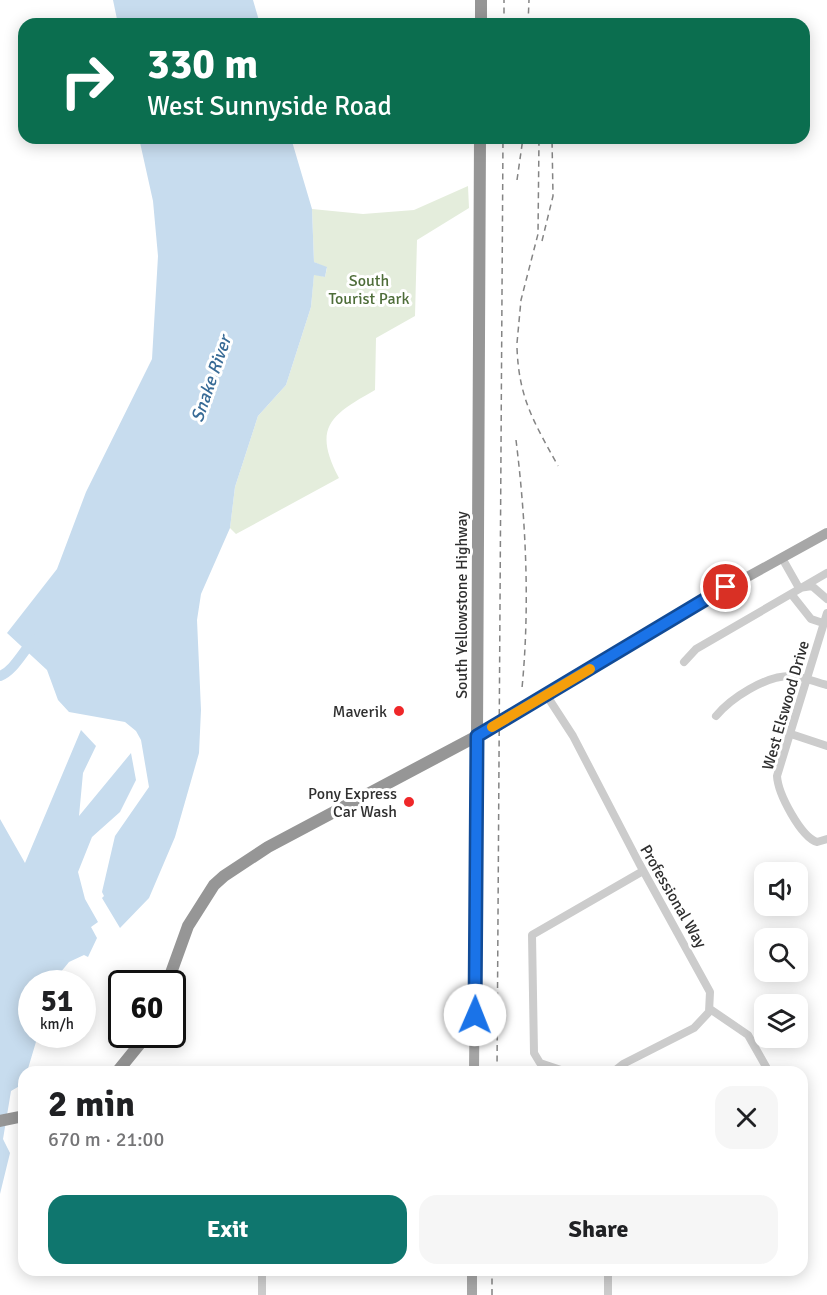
<!DOCTYPE html>
<meta charset="utf-8">
<style>
body{margin:0;font-family:Signika,sans-serif;background:#f6f6f6;color:#202124;height:100vh;display:flex;flex-direction:column;font-size:22px;white-space:nowrap}
*{box-sizing:border-box;margin:0}
p{font-size:20px;color:#757577}
.icon{flex:none;width:33px;height:33px;fill:none;stroke:currentColor;stroke-width:2;stroke-linecap:round;stroke-linejoin:round}
.map{position:relative;flex:1;overflow:hidden}
.details{position:absolute;left:18px;top:1066px;width:790px;height:210px;display:flex;flex-direction:column;background:#fff;border-radius:18px;box-shadow:0 3px 15px #0003}
.details>*{flex:none}
.banner{position:absolute;left:18px;top:18px;width:792px;height:126px;border-radius:18px;box-shadow:0 3px 15px #0003;background:#0b6e4f;color:#fff;overflow:hidden}
.controls{position:absolute;left:754px;top:862px;display:grid;gap:12px}
.controls a{display:grid;place-items:center;width:54px;height:54px;border-radius:12px;background:#fff;box-shadow:0 3px 15px #0003;font-size:30px}
.speed{position:absolute;left:18px;top:970px;display:flex;gap:12px;font-size:30px;font-weight:700;text-align:center}
.speed>*{display:grid;place-content:center;width:78px;height:78px;border-radius:50%;background:#fff;box-shadow:0 3px 15px #0003;line-height:1}
.speed small{font-size:15px;font-weight:400}
.speed .limit{border:3px solid #111;border-radius:9px;background:#fff;color:#111}
.pin{position:absolute;display:grid;place-items:center;width:51px;height:51px;color:#fff;margin:-26px;border:3px solid #fff;border-radius:50%;box-shadow:0 2px 6px #0007}
.me{position:absolute;width:66px;margin:-33px;rotate:1deg;stroke-linejoin:round;filter:drop-shadow(0 0 4px #0008)}
.turn{display:flex;align-items:center;gap:21px;height:126px;padding:0 30px;font-size:27px}
.turn .icon{width:78px;height:78px;stroke-width:2.5}
.turn b{display:block;font-size:42px;line-height:51px}
.round{display:grid;place-items:center;flex:none;width:63px;height:63px;border-radius:18px;background:#f6f6f6}
.head{display:flex;align-items:center;justify-content:space-between;height:102px;padding:0 30px}
h1{font-size:36px;font-weight:700;line-height:45px}
.action{display:flex;gap:12px;margin-top:auto;padding:12px 30px}
.action a{flex:1;height:69px;border-radius:18px;background:#0f766e;color:#fff;font-size:24px;font-weight:700;line-height:69px;text-align:center}
.action a+a{background:#f6f6f6;color:#202124}
.map>svg:first-child{display:block}
.green{fill:#e4eddc}
.water{fill:#c7dcee}
.lines{fill:none;stroke-linecap:round;stroke-linejoin:round}
.river{stroke:#c7dcee;stroke-width:10}
.minor{stroke:#ccc;stroke-width:8}
.major{stroke:#a7a7a7;stroke-width:10}
.highway{stroke:#969696;stroke-width:12}
.rail{stroke:#848484;stroke-width:1.5;stroke-dasharray:6 4.5;stroke-linecap:butt}
.route-casing{stroke:#114b97;stroke-width:15}
.route{stroke:#1a73e8;stroke-width:10}
.slow{stroke:#f59e0b;stroke-width:10}
.poi-dot{fill:#ef2729;stroke:#fff;stroke-width:2}
.labels{text-anchor:middle;stroke-width:6;stroke-linejoin:round;paint-order:stroke}
.park-label{font-size:16px;fill:#4e6d39;stroke:#fff}
.street-label{font-size:16px;fill:#2f2f2f;stroke:#fff}
.poi-label{font-size:16px;fill:#2f2f2f;stroke:#fff;text-anchor:end}
.water-label{font-size:18px;font-style:italic;fill:#386b96;stroke:#fff}
</style>
<div class="map">
<svg width="827" height="1295" viewBox="0 0 827 1295">
<rect width="100%" height="100%" fill="#fff"/>
<path class="green" d="M468 186 469 208 417 240 415 316 376 338 375 390C331 415 312 427 339 478L236 534 230 528 235 487 258 416 286 385 311 307 314 274 325 277 327 268 314 262 312 209 363 214 414 210Z"/>
<path class="water" d="M113 0H253L260 24H118Z
M139 138H291L312 209 314 262 327 267 325 277 314 275 311 307 286 385 258 416 235 487 230 528 201 594 197 620 201 710 199 753 175 837 149 898 120 928 102 898 104 896 102 892 115 836 149 787 141 740 136 731 125 722 69 712 58 700 47 670 7 633 57 569 86 492 152 359 158 256 153 201Z
M81 730 96 746 83 773 79 816 131 753 136 780 120 812 92 837 78 872 85 899 98 922 91 927 97 938 88 957 84 955 69 962 51 984H32V1035H38L27 1072H24L23 1084 11 1091 3 1139 10 1153 0 1194V819L25 863Z"/>
<g class="lines">
<path class="river" d="M0 676C15 670 23 650 35 639"/>
<path class="minor" d="M782 558 799 588 812 586 827 599
M792 595 811 619 823 623
M827 613 777 776C778 794 801 837 817 842L827 839
M684 662 696 649 827 573
M547 696 573 736 639 863 710 992 709 1012 694 1028 623 1064 613 1072
M716 716C731 698 765 676 790 676 802 676 815 682 827 685
M788 733 827 746
M710 1009 748 1035 769 1072
M567 1072 540 1063 534 1053 532 935 643 871
M262 1270V1295
M608 1270V1295"/>
<path class="major" d="M474 1072 477 736 691 608 827 533
M472 1295V1270"/>
<path class="highway" d="M481 24V0
M167 984 188 926 214 885 224 876 268 847 477 736 480 138
M117 1072 147 1035
M0 1121 24 1116"/>
<path class="rail" d="M504 24V0
M528 24 529 0
M517 180 523 138
M542 241 553 196 552 138
M517 343 521 300 538 234 539 138
M517 348C519 399 534 422 558 466
M516 440C526 521 530 606 522 688
M497 1072 503 138
M492 1295V1270"/>
</g>
<g class="lines">
<defs>
<path id="route" d="M475 1015 477 736 726 587"/>
</defs>
<use href="#route" class="route-casing"/>
<use href="#route" class="route"/>
<path class="slow" d="M492 727 590 669"/>
</g>
<g class="poi-dot">
<circle cx="399" cy="711" r="6"/>
<circle cx="409" cy="802" r="6"/>
</g>
<g class="labels">
<g class="park-label">
<text x="369" y="286">South<tspan x="369" dy="18">Tourist Park</tspan></text>
</g>
<g class="street-label">
<text transform="translate(461 605) rotate(-90)" y="6">South Yellowstone Highway</text>
<text transform="translate(785 705) rotate(-74)" y="6">West Elswood Drive</text>
<text transform="translate(674 896) rotate(60)" y="6">Professional Way</text>
</g>
<g class="poi-label">
<text x="387" y="717">Maverik</text>
<text x="397" y="799">Pony Express<tspan x="397" dy="18">Car Wash</tspan></text>
</g>
<g class="water-label">
<text transform="translate(211 379) rotate(-71)" y="6">Snake River</text>
</g>
</g>
</svg>
<div class="controls">
<a><svg class="icon" aria-label="sound" viewBox="0 0 24 24"><path d="M4 9h4l5-4v14l-5-4H4zM17 9q2 3 0 6"/></svg></a>
<a><svg class="icon" aria-label="search" viewBox="0 0 24 24"><circle cx="10" cy="10" r="6"/><path d="M15 15l6 6"/></svg></a>
<a><svg class="icon" aria-label="layers" viewBox="0 0 24 24"><path d="M12 4l9 5-9 5-9-5zM3 14l9 5 9-5"/></svg></a>
</div>
<div class="speed"><div>51<small>km/h</small></div><div class="limit">60</div></div>
<div class="pin" style="left:726px;top:587px;background:#d93025"><svg class="icon" aria-label="arrive" viewBox="0 0 24 24"><path d="M6 21V4h12l-3 4 3 4H6"/></svg></div>
<svg class="me" style="left:475px;top:1015px" viewBox="-20 -20 40 40"><circle r="19" fill="#fff"/><path d="M0-13L10 11 0 6-10 11z" fill="#1a73e8"/></svg>
<div class="banner">
<div class="turn"><svg class="icon" aria-label="right" viewBox="0 0 24 24"><path d="M7 20v-9h11M14 6l5 5-5 5"/></svg><div><b>330 m</b>West Sunnyside Road</div></div>
</div>
<section class="details">
<div class="head"><div><h1>2 min</h1><p>670 m · 21:00</p></div><a class="round"><svg class="icon" aria-label="close" viewBox="0 0 24 24"><path d="M6 6l12 12M18 6L6 18"/></svg></a></div>
<div class="action"><a>Exit</a><a>Share</a></div>
</section>
</div>
